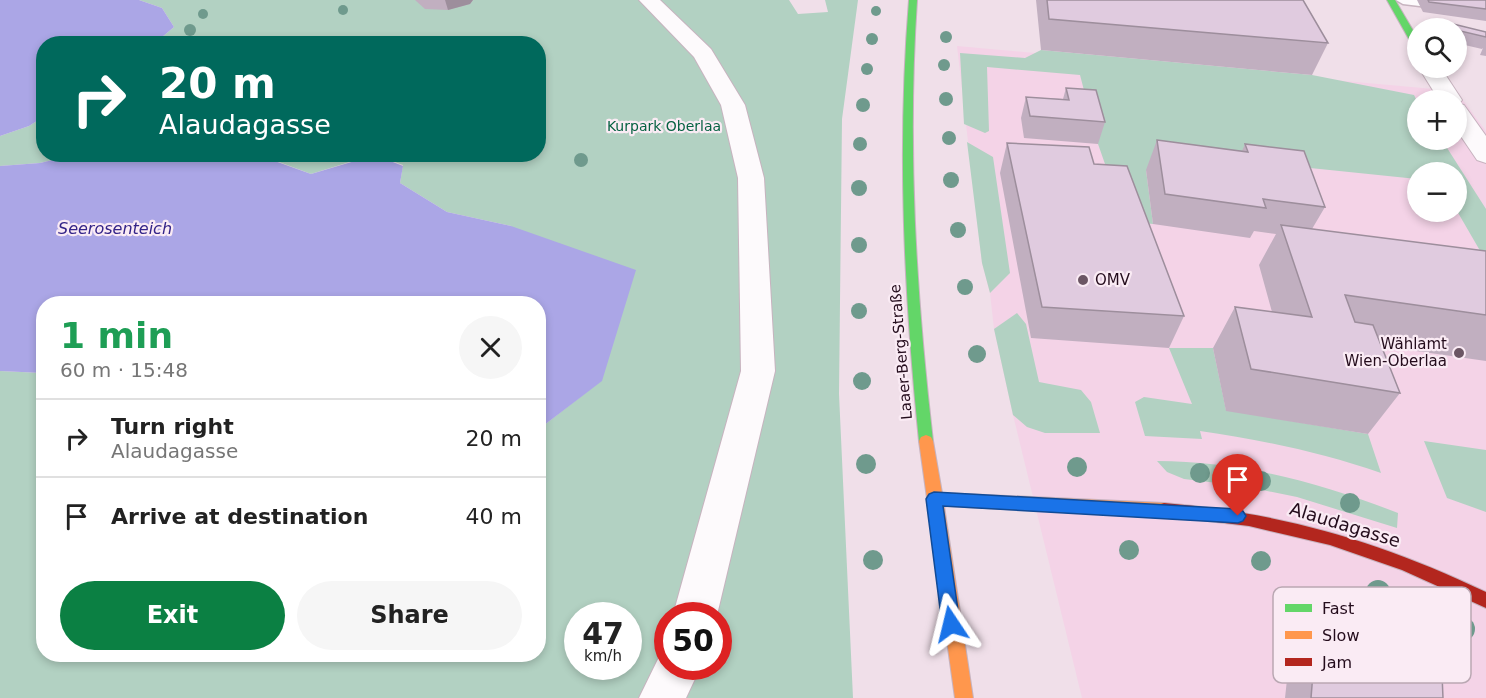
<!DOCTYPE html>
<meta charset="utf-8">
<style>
body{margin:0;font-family:"DejaVu Sans",sans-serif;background:#f6f6f6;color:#222;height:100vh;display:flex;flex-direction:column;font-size:22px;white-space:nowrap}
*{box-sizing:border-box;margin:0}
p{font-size:20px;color:#767676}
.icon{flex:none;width:33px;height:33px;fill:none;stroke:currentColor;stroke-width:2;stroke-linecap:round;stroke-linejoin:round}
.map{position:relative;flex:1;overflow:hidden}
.sheet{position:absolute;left:36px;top:296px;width:510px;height:366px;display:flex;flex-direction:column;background:#fff;border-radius:24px;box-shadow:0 3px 9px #0003}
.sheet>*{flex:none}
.guide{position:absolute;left:36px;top:36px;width:510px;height:126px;border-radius:24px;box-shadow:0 3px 9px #0003;background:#00695c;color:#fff;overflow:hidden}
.buttons{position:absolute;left:1407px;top:18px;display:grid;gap:12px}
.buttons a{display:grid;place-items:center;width:60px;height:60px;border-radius:50%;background:#fff;box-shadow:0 3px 9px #0003;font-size:30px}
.speed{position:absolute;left:564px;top:602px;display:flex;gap:12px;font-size:30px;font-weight:700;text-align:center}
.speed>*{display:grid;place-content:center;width:78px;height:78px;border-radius:50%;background:#fff;box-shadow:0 3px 9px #0003;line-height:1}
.speed small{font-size:15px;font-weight:400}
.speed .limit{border:9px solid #d22;background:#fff;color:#111}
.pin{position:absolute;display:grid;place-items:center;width:51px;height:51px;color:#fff;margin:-62px -26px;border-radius:50% 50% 50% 0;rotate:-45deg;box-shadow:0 0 6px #0007}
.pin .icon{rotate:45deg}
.me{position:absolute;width:66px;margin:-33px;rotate:350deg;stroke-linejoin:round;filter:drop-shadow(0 0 4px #0008)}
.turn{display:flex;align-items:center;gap:21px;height:126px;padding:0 24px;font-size:27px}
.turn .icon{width:78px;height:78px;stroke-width:2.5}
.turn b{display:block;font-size:42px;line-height:51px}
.round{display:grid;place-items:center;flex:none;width:63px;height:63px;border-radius:32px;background:#f6f6f6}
.summary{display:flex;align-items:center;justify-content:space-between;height:102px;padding:0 24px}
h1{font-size:36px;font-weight:600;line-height:45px;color:#1e9e55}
.action{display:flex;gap:12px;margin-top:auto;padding:12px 24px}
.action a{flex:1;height:69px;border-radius:36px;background:#0b8043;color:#fff;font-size:24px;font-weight:600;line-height:69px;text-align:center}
.action a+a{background:#f6f6f6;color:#222}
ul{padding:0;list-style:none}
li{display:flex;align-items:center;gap:18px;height:78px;padding:0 24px;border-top:2px solid #e0e0e0}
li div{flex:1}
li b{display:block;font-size:22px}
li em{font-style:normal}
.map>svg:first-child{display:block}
.built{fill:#f4d3e7;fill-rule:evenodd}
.green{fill:#b2d1c2;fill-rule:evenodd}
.water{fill:#aba6e6}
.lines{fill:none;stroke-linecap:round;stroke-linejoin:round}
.lane-casing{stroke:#c7b3bf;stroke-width:3}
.street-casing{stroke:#c7b3bf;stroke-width:2}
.fast-casing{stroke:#c7b3bf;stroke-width:2}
.slow-casing{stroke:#c7b3bf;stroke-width:2}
.jam-casing{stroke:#c7b3bf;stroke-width:2}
.lane{fill:#fdfafc;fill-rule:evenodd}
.street{fill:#fdfafc;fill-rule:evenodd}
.fast{fill:#63d668;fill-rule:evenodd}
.slow{fill:#ff974d;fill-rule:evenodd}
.jam{fill:#b3261e;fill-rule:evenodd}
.tree{fill:#6f9a8d}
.wall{fill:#c1afc0}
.shaded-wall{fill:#9d8e9c}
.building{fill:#e0cbdf;stroke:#9d8e9c;stroke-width:1.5}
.route{fill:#1a73e8;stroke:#114b97;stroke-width:1.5}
.poi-dot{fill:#6b5664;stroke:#faebf4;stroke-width:2}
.labels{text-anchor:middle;stroke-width:4.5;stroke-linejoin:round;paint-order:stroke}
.far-park-label{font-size:14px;fill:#066242;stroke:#faebf4}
.poi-label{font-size:15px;fill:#240c1c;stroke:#faebf4;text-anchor:start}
.street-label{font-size:15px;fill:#240c1c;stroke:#faebf4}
.water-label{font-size:16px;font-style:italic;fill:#342488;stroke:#faebf4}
.near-street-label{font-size:18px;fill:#240c1c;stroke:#faebf4}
.key{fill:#faebf4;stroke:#baa8b3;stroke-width:1.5}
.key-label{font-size:16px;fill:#240c1c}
</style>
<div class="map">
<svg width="1486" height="698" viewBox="0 0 1486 698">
<rect width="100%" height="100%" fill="#f0dfe9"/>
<path class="built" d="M957 46 1456 91 1486 131V698H1082L1013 415 994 329 990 293 982 263ZM1418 100H1456V140H1418ZM1418 172H1456V212H1418Z"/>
<path class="green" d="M139 0H789L798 14 828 12 825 0H858L842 119 839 394 853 698H0V371L43 373 44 654H538L539 429 602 380 511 226 447 212 400 183 403 165 376 155 538 154V44L155 43 174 27 162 8ZM578 615H628V666H578ZM668 615H718V666H668Z
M1041 50 1312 75 1414 95 1417 101 1418 140H1442L1486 209V261L1457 211 1456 172H1418L1417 179 1281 165 1146 170 1153 224 1125 221 1098 144 1080 75 987 67 989 131 985 133 964 124 960 53 1025 58Z
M43 117 44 154 73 155 40 163 0 166V136L29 126Z
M967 142 993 157 1010 273 990 293 982 263Z
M258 154H375L311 174Z
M1017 313 1026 324 1039 382 1081 390 1091 402 1100 433H1045L1027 427 1013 415 994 329Z
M1169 348H1213L1226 410 1368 434 1381 473C1321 452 1262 440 1200 431L1202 439 1145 436 1135 402 1144 397 1192 404Z
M1424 441 1486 450V512L1447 498Z
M1157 461C1240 461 1321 483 1398 513L1397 528 1297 497 1242 486 1184 479 1167 472Z"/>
<path class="water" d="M0 0H139L162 8 174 27 155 43 44 44 43 117 29 126 0 136Z
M258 155 311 174 375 155 403 166 400 183 447 212 511 226 636 270 602 381 539 429 538 303H44L43 373 0 371V166L40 163 73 155Z"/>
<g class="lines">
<defs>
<path id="lane" d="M1396 0H1437L1486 6V14L1403 4Z"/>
<path id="street" d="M639 0H660L711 49 745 105 764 178 775 371 717 615H673L741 371 738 178 721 105 694 57Z
M1419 68H1441L1462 100 1459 104 1464 105 1486 136V163L1477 160 1456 129V100H1439Z
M668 648V666H701L686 698H639L662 651Z"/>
<path id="fast" d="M909 0H917C907 148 916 294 933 441L931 445 926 447 921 445 919 441C904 294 897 148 909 0Z
M1387 0H1395L1418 39V51L1414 48Z"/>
<path id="slow" d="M926 435 931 437 933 441 942 493 1164 503 1170 505 1172 510 1170 515 1164 517 944 506 973 698H955L919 441 921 437Z"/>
<path id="jam" d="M1164 503C1282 513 1379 541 1486 592V608L1402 570 1330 545 1249 526 1158 515 1156 510 1158 505Z"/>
</defs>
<use href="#lane" class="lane-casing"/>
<use href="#street" class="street-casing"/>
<use href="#fast" class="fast-casing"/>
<use href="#slow" class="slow-casing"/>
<use href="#jam" class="jam-casing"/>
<use href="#lane" class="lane"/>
<use href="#street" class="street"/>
<use href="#fast" class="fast"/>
<use href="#slow" class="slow"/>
<use href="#jam" class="jam"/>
</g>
<g class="tree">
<circle cx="343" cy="10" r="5"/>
<circle cx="876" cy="11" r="5"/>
<circle cx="203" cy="14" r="5"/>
<circle cx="190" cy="30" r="6"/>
<circle cx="946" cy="37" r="6"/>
<circle cx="872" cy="39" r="6"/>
<circle cx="944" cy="65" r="6"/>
<circle cx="867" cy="69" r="6"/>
<circle cx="946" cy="99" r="7"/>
<circle cx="863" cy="105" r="7"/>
<circle cx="949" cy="138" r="7"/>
<circle cx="860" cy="144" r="7"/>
<circle cx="581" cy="160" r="7"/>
<circle cx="951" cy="180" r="8"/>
<circle cx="859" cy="188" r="8"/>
<circle cx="958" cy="230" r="8"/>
<circle cx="859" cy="245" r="8"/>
<circle cx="965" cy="287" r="8"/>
<circle cx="859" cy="311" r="8"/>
<circle cx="977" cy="354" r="9"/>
<circle cx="862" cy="381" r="9"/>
<circle cx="866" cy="464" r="10"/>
<circle cx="1077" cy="467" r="10"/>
<circle cx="1200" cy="473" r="10"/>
<circle cx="1261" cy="481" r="10"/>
<circle cx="1350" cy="503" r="10"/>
<circle cx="1129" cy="550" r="10"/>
<circle cx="873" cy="560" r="10"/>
<circle cx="1261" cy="561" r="10"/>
<circle cx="1378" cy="592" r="12"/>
<circle cx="1463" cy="629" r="12"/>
</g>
<path class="wall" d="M415 0H473L470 4 448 10 425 9Z
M1036 0H1303L1328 43 1312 75 1041 50Z
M1417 0H1486V21L1423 12Z
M1445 22 1486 32V56L1480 55 1483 48 1482 49 1456 43V28H1441Z
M1066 88 1105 122 1098 144 1024 138 1021 118 1026 97 1063 99Z
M1157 140 1242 151 1245 144 1325 207 1312 229 1486 251V361L1381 346 1400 393 1368 434 1226 411 1213 348 1235 307 1272 312 1259 265 1276 234 1254 231 1250 238 1153 224 1146 170Z
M1007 143 1094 164 1184 316 1169 348 1031 338 1000 173Z
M1317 624 1443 698H1285L1290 652Z"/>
<path class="shaded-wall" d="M445 0H473L470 4 448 10Z"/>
<path class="building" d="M1047 0H1303L1328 43 1049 19Z
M1428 0H1486V9L1429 2Z
M1445 22 1486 32V37L1456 30V28L1444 27Z
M1066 88 1096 90 1105 122 1030 116 1026 97 1069 100Z
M1157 140 1248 152 1245 144 1304 151 1325 207 1263 199 1266 208 1165 194Z
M1007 143 1089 147 1094 164 1127 166 1184 316 1042 307Z
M1281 225 1486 251V315L1345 295 1355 322 1373 325 1400 393 1251 369 1235 307 1312 317Z
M1317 624 1442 674 1443 698H1311Z"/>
<path class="route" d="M934 492 1238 509 1243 511 1246 516 1243 521 1238 523 943 506 960 624 958 630 951 633 945 630 942 624 926 499 929 494Z"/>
<g class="poi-dot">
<circle cx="1083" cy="280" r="6"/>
<circle cx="1459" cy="353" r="6"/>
</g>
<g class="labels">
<g class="far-park-label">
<text x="664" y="131">Kurpark Oberlaa</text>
</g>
<g class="poi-label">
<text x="1095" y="285">OMV</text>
<text x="1447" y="349" text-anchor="end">Wählamt<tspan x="1447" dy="17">Wien-Oberlaa</tspan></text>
</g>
<g class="street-label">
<text transform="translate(901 352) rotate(-95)" y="5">Laaer-Berg-Straße</text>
</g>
<g class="water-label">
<text x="115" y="234">Seerosenteich</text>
</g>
<g class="near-street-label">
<text transform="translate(1345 525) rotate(17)" y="6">Alaudagasse</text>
</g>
</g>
<rect x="1273" y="587" width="198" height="96" rx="9" class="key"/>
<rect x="1285" y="604" width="27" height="8" fill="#63d668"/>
<rect x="1285" y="631" width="27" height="8" fill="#ff974d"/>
<rect x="1285" y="658" width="27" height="8" fill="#b3261e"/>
<g class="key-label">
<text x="1322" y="614">Fast</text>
<text x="1322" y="641">Slow</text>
<text x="1322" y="668">Jam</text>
</g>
</svg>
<div class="buttons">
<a><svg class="icon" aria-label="search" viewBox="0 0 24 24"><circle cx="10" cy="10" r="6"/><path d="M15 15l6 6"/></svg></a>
<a>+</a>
<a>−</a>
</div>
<div class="speed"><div>47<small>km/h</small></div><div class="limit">50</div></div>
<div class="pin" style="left:1238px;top:516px;background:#d93025"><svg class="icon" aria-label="arrive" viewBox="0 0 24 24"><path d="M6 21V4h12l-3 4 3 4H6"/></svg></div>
<svg class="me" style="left:951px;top:624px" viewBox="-20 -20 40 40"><path d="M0-17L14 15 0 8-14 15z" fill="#1a73e8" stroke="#fff" stroke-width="4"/></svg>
<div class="guide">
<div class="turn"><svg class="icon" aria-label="right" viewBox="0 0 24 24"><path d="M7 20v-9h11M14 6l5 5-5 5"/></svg><div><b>20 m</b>Alaudagasse</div></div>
</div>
<section class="sheet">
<div class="summary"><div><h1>1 min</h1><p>60 m · 15:48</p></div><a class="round"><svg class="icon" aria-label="close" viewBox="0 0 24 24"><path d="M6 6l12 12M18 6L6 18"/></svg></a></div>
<ul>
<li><svg class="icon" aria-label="right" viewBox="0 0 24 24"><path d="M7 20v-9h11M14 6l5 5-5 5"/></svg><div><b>Turn right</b><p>Alaudagasse</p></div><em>20 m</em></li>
<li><svg class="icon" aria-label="arrive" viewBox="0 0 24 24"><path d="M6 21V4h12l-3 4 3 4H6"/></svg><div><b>Arrive at destination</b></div><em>40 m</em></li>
</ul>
<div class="action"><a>Exit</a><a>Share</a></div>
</section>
</div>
